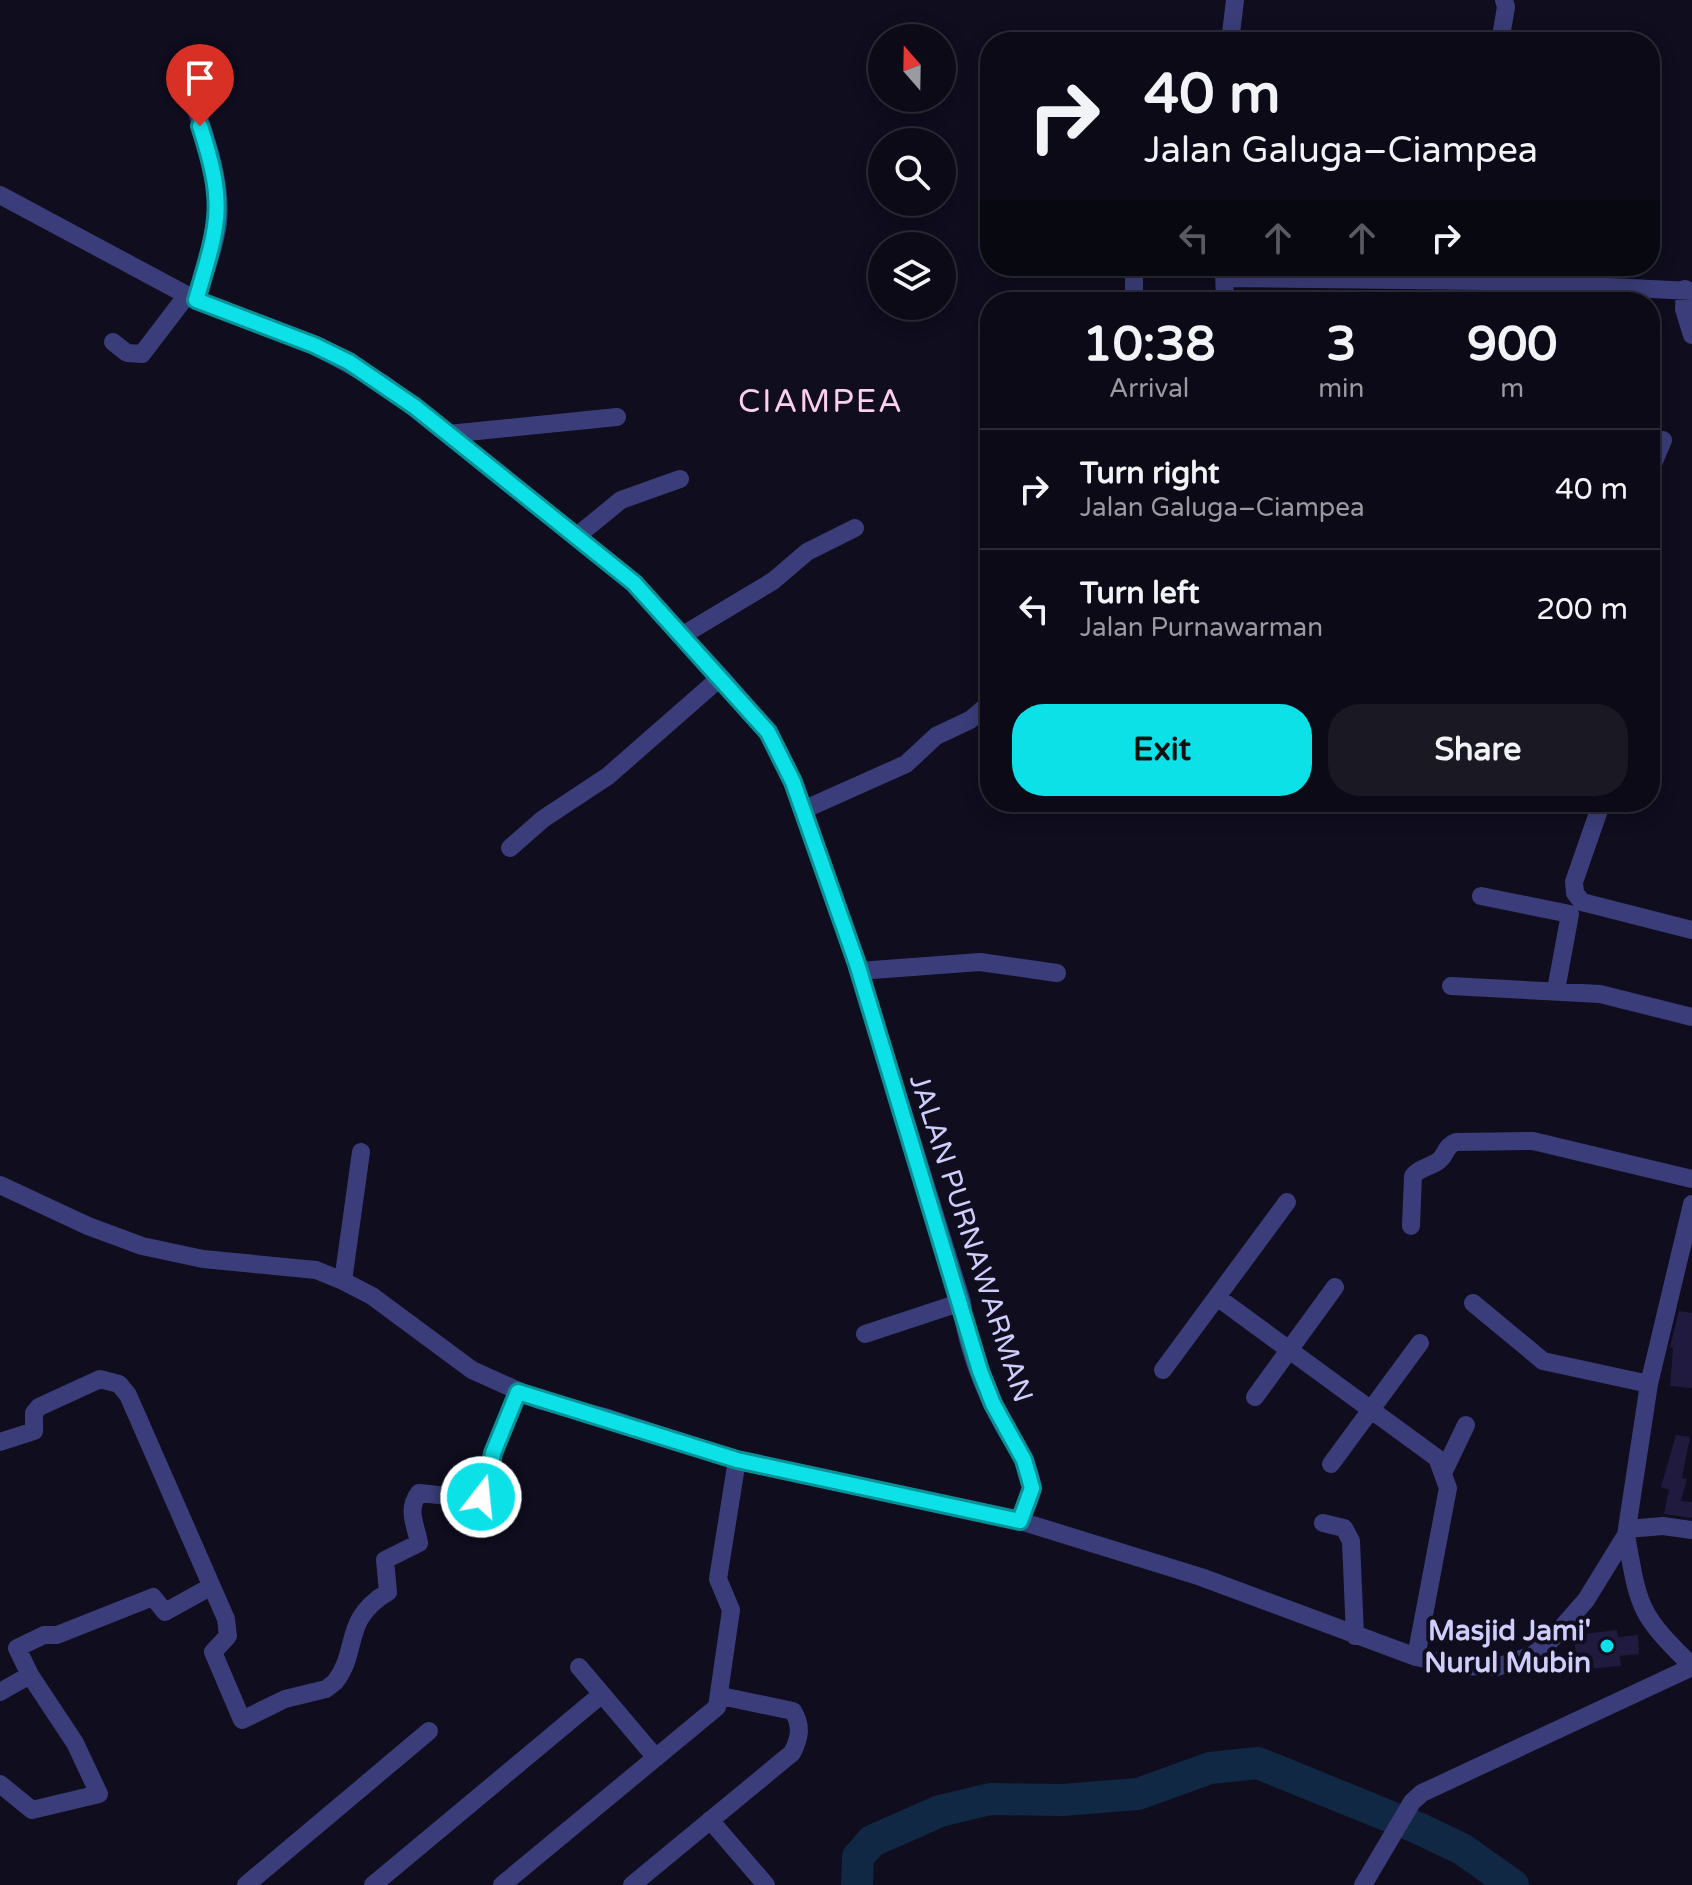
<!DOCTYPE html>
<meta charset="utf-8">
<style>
body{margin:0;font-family:"Varela Round",sans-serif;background:#191823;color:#f1f3f6;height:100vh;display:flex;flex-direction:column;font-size:30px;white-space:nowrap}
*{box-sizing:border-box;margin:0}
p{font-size:26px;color:#9a9aa1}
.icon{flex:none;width:44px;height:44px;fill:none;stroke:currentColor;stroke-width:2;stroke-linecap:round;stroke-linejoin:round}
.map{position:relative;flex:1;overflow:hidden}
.sheet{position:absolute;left:980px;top:292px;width:680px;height:520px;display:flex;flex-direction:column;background:#0b0a16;border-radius:32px;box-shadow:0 4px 20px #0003,0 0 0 2px #2b2b35}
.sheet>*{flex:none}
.hud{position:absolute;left:980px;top:32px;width:680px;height:244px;border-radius:32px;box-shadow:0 4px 20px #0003,0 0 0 2px #2b2b35;background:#0b0a16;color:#f1f3f6;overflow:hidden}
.needle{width:52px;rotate:340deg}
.tools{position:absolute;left:868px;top:24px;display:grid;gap:16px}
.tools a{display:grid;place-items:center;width:88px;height:88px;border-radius:50%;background:#0b0a16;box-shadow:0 4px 20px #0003,0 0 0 2px #2b2b35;font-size:40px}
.pin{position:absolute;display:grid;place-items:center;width:68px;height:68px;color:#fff;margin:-82px -34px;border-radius:50% 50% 50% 0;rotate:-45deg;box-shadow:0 0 8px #0007}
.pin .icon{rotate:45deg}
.me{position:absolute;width:88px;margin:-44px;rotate:16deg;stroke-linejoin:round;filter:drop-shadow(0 0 6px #0008)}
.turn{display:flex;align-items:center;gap:28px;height:168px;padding:0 32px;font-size:36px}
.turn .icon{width:104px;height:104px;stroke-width:2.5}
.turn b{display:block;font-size:56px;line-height:68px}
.lanes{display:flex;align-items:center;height:76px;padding:0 32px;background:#0003;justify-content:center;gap:40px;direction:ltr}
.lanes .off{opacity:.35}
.eta{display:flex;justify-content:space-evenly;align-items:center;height:136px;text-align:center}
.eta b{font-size:48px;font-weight:700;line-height:56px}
.cta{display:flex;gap:16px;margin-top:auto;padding:16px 32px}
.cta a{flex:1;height:92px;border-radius:32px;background:#0de1e8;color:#111;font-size:32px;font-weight:700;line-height:92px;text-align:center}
.cta a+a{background:#191823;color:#f1f3f6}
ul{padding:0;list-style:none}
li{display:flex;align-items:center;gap:24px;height:120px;padding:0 32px;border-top:2px solid #2b2b35}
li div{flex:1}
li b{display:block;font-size:30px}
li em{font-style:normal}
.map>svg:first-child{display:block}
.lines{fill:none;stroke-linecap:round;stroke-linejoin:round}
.river{stroke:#102843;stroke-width:32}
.building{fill:#1f1a3e}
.minor{stroke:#3b3d7a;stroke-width:18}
.route-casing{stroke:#089297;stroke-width:20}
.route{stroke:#0de1e8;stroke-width:14}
.poi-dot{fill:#0de1e8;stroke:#0f0d1e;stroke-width:3}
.labels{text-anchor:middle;stroke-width:8;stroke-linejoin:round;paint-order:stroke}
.street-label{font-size:28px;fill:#cfcdfc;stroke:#0f0d1e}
.poi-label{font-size:28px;font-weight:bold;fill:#cfcdfc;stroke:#0f0d1e;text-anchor:end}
.quarter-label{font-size:32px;letter-spacing:2px;fill:#fccfef;stroke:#0f0d1e}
</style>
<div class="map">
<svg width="1692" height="1885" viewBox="0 0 1692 1885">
<rect width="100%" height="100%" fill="#0f0d1e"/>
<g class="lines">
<path class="river" d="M857 1885 858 1857 872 1841 940 1811 990 1799 1062 1800 1138 1794 1210 1768 1258 1763 1418 1828 1462 1849 1513 1885"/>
</g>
<path class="building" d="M1679 1311 1692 1313V1388L1670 1386 1673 1348 1670 1347Z
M1676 1435 1690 1437 1682 1478 1687 1479 1681 1501 1692 1502V1518L1664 1514 1669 1490 1661 1487Z
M1617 1630 1618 1637 1638 1635 1639 1654 1620 1656 1621 1666 1577 1670 1574 1635Z"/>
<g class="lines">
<path class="minor" d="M1230 42 1235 0
M1500 42 1506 7 1504 0
M185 78C200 123 223 175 218 223 215 248 203 275 196 300
M0 195 196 300 314 345 384 384 634 583 721 677 768 732 793 782 857 964 962 1302C964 1342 984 1390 1003 1425 1013 1444 1030 1463 1032 1486 1033 1496 1024 1511 1020 1521
M1224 269 1225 302
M1224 278 1486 281 1692 291
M1685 289 1684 309 1692 335
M1134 302V266
M113 342 127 353 142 354 187 295
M448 434 617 417
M1650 471 1663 440
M577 536 621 500 680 479
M683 635 773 581 807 552 855 528
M1597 802 1598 813 1574 882 1575 893 1582 902 1692 930
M803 810 906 764 936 736 970 720 990 703
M510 848 543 819 608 776 721 677
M1481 896 1570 914 1556 990
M859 971 980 962 1057 973
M1451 986 1600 994 1692 1017
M0 1185 88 1226 142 1246 203 1259 316 1270 343 1281 372 1296 472 1370 539 1400 608 1418 737 1460 1020 1521 1201 1577 1416 1657 1460 1666 1497 1667 1533 1655 1551 1640 1586 1600 1626 1535 1649 1384 1692 1204
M1411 1226 1413 1176C1420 1167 1428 1168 1437 1162 1447 1156 1444 1146 1456 1142L1533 1141 1692 1179
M343 1281 361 1152
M1217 1297 1437 1458 1448 1488 1416 1657
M1473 1303 1543 1361 1649 1384
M865 1334 962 1302
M1163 1370 1287 1202
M1255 1397 1335 1287
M0 1442 34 1431V1413L39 1407 100 1379 119 1384 128 1395 226 1619 228 1636 213 1652 242 1720 285 1699 326 1689 335 1682C360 1650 341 1620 388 1592L385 1560 419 1543C416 1525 406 1510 419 1493L478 1499 486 1492 493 1453 518 1392
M1331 1464 1420 1343
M1443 1473 1466 1425
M1323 1523 1344 1528 1351 1541 1355 1636
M1627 1529 1663 1526 1692 1530
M1626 1535C1639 1608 1638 1613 1692 1666
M579 1667 656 1758
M0 1692 30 1675 17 1648 44 1635H57L153 1597 165 1612 210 1587
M0 1784 32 1810 99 1794 75 1743 30 1675
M710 1820 766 1885
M246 1885 429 1731
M373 1885 602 1694
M502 1885 717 1707 731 1610 718 1579 737 1460
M632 1885 792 1753C800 1738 802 1726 793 1711L721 1696
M1363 1885 1412 1802 1422 1793 1692 1667"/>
</g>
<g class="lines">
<defs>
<path id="route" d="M200 126C226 206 219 222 196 300L314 345 349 362 415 407 634 583 768 732 793 782 857 964 980 1371 993 1404 1024 1460 1032 1488 1020 1521 737 1460 518 1392 493 1453 486 1492 481 1497"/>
</defs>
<use href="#route" class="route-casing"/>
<use href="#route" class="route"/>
</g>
<circle class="poi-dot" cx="1607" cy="1646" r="8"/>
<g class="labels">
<g class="street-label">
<text transform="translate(972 1238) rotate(72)" y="10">JALAN PURNAWARMAN</text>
</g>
<g class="poi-label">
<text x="1591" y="1640">Masjid Jami'<tspan x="1591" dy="32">Nurul Mubin</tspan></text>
</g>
<g class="quarter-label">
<text x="821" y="412">CIAMPEA</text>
</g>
</g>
</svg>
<div class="tools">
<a><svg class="needle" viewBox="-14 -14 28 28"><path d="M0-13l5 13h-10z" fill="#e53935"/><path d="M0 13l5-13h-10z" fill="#9a9aa1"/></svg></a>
<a><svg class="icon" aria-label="search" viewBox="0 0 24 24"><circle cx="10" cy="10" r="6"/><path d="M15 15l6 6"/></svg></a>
<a><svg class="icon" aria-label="layers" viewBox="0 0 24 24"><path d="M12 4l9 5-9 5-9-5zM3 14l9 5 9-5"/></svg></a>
</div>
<div class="pin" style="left:200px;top:126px;background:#d93025"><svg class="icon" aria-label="arrive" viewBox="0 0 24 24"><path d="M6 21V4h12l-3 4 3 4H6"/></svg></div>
<svg class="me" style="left:481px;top:1497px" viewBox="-20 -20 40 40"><circle r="17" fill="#0de1e8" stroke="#fff" stroke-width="3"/><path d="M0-11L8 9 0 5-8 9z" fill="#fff"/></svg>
<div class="hud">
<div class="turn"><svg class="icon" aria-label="right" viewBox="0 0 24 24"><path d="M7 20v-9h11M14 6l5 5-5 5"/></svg><div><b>40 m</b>Jalan Galuga–Ciampea</div></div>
<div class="lanes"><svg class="icon off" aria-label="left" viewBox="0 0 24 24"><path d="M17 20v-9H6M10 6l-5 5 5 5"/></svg><svg class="icon off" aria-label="ahead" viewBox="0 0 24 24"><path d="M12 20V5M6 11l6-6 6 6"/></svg><svg class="icon off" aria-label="ahead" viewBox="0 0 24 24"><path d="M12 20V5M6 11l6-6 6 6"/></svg><svg class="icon" aria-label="right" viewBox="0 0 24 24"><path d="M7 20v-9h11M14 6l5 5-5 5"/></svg></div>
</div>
<section class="sheet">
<div class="eta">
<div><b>10:38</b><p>Arrival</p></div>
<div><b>3</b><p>min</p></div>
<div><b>900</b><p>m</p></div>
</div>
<ul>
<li><svg class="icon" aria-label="right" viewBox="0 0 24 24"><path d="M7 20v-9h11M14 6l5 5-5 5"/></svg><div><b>Turn right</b><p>Jalan Galuga–Ciampea</p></div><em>40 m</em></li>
<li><svg class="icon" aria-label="left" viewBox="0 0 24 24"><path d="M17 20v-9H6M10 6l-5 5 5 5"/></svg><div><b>Turn left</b><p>Jalan Purnawarman</p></div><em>200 m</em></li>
</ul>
<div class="cta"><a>Exit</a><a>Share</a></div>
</section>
</div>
